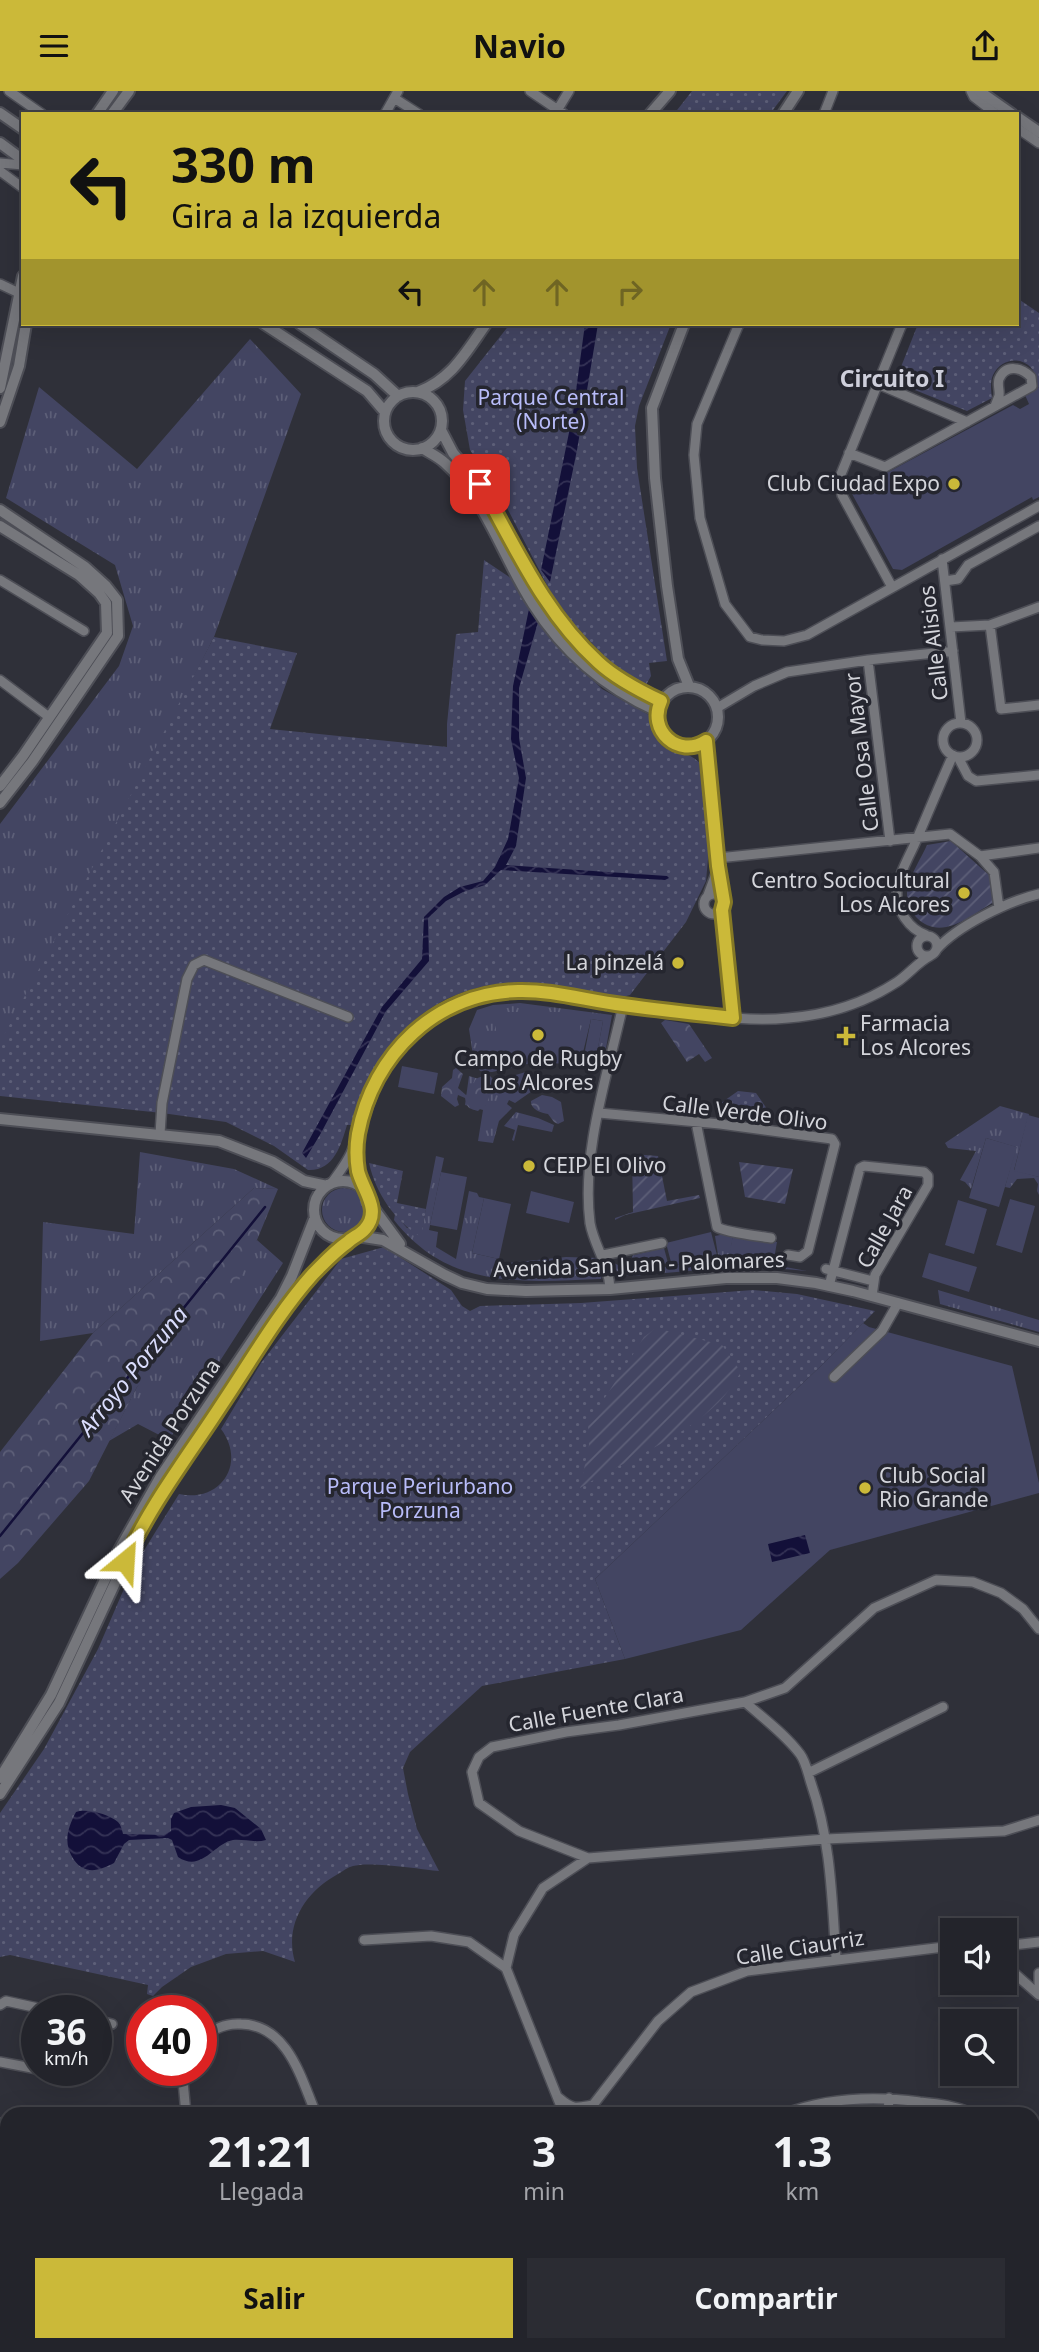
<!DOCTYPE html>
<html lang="es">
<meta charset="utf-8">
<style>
body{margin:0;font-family:"Noto Sans",sans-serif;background:#2b2c33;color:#f1f3f6;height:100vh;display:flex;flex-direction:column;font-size:26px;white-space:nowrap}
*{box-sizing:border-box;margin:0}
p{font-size:23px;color:#a3a4a9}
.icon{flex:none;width:38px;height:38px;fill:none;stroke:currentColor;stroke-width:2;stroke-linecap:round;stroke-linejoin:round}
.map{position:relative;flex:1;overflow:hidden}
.details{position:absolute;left:0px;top:2016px;width:1040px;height:245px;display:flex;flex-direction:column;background:#23242b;border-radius:21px 21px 0 0;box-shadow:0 7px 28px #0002,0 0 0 2px #404147}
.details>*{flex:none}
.hud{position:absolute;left:21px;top:21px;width:998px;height:214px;border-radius:0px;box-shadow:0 7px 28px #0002,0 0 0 2px #404147;background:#cbb939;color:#111;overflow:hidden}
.tools{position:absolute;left:940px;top:1827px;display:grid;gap:14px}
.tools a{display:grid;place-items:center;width:77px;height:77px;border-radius:0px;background:#23242b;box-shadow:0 7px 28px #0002,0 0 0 2px #404147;font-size:35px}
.speed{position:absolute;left:21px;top:1904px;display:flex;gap:14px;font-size:35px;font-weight:700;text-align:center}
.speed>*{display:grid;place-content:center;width:91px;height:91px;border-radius:50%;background:#23242b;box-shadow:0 7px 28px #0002,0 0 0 2px #404147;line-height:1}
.speed small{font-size:18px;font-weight:400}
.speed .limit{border:10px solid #d22;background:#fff;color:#111}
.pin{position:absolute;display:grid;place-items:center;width:60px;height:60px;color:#fff;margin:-30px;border-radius:14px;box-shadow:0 4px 10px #0006}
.me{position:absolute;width:77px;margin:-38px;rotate:27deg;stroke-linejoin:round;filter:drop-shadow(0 0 5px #0008)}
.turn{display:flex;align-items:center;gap:24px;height:147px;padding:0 35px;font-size:32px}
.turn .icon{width:91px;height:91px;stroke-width:2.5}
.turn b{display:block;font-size:49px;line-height:60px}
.lanes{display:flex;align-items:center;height:66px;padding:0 35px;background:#0003;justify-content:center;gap:35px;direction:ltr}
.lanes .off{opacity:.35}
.eta{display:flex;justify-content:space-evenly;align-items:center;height:119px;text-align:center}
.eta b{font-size:42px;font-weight:700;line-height:49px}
.primary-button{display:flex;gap:14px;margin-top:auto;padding:14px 35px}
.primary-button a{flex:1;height:80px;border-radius:0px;background:#cbb939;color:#111;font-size:28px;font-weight:700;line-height:80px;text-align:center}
.primary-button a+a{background:#2b2c33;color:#f1f3f6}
header{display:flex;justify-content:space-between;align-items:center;height:91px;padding:0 35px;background:#cbb939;color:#111;font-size:32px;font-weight:700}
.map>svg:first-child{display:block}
.grass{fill:url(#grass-tufts)}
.forest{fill:url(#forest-crowns)}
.park{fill:url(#park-dots)}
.garden{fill:url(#garden-furrows)}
.pitch{fill:#434562}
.water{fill:url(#water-waves)}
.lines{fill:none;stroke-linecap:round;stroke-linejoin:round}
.stream{stroke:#131039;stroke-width:2.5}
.minor-casing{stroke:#4d4e56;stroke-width:12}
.tertiary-casing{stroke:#4d4e56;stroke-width:14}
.minor{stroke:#76777c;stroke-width:9}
.tertiary{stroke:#76777c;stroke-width:10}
.route-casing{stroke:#847825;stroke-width:18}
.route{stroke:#cbb939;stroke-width:12}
.poi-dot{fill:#cbb939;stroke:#25262f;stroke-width:2.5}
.labels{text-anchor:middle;stroke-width:7;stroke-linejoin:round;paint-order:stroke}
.park-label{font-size:21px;fill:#b8bcf9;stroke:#25262f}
.poi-label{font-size:21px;fill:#d4d5db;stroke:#25262f;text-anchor:end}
.street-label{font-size:21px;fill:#d4d5db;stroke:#25262f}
.neighbourhood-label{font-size:23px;font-weight:bold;fill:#cecfdb;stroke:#25262f}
.water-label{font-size:23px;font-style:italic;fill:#daddfd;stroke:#25262f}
</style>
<header><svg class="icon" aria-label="menu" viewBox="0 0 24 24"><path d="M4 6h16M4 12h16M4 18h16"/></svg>Navio<svg class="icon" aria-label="share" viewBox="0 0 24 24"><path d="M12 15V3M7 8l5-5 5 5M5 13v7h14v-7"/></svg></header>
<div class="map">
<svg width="1039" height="2261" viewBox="0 0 1039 2261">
<defs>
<pattern id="grass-tufts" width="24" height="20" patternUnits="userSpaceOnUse" patternTransform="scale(1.75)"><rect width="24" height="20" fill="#434562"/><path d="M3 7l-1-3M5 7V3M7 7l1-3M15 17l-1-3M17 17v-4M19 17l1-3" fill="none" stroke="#5d5f78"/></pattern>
<pattern id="forest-crowns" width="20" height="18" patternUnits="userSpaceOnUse" patternTransform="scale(1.75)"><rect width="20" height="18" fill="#434562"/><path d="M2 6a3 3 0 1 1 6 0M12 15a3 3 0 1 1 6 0" fill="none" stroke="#5d5f78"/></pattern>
<pattern id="park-dots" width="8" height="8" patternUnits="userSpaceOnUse" patternTransform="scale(1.75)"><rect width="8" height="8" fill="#434562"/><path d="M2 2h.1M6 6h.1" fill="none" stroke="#5d5f78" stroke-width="1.8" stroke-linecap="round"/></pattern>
<pattern id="garden-furrows" width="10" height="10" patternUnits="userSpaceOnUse" patternTransform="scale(1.75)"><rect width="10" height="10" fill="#434562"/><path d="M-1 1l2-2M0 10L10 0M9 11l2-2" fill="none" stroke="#5d5f78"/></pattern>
<pattern id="water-waves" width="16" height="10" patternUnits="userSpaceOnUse" patternTransform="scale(1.75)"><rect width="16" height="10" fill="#131039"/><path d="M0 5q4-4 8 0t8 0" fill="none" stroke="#343255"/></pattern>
</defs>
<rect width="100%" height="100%" fill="#2f3039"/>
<path class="grass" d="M250 248 301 303 214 546 47 872 0 955V733L119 575 133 535 115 474 6 407 39 296 137 378Z
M520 912 612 924 603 974 584 975V970L595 972 603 930 591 928 580 974 536 971 492 981 480 980 474 971 469 938 477 919 493 914Z
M529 980 535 998 515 1012 509 1009 507 1013 512 1017 499 1030 493 1052 478 1050 483 1019 465 1014 469 985 489 991 485 1015 489 1003 495 997V990Z
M1000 1015 1029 1023 1014 1079 1039 1086V1104L1037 1100 1038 1093 1034 1087 1017 1088 1010 1097 1005 1096 1016 1056 986 1047 971 1098 965 1091 960 1089 976 1060 948 1057 945 1052Z
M516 1021 538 1027 554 1034 552 1041 518 1034 514 1050 512 1049 515 1039 504 1035Z
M140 1061 234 1078 278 1098 254 1097 93 1242 40 1250 43 1131 134 1143Z
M436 1065 444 1067 429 1139 438 1141 436 1156 456 1168 469 1100 477 1102 479 1106 484 1107 472 1162 499 1168V1173L566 1166 597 1167 602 1183 601 1188C521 1191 449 1199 394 1129L395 1123 407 1137 422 1138Z
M322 1119a22 22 0 1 1 44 0a22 22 0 1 1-44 0Z
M730 1142 733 1143 730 1166 807 1180 762 1176 722 1177 631 1185C621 1184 615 1181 612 1171L620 1175 633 1172 632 1165 634 1164 638 1180 672 1175 718 1164 715 1145Z
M257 1149 283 1172 169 1349 138 1333 109 1350 137 1296Z
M938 1199 1039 1229V1241L940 1213Z"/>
<path class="forest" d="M665 929 689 933 712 967 705 971 699 963 687 971 661 932Z
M456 977 463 983 458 997 466 1004 472 1001C475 987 474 987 489 984L496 991 495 1003 489 1004 487 1014 483 1015 478 1020C468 1017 468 1018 465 1007L458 1004 457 1008 459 1014 455 1016 441 1005 442 996 452 987 453 979Z
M542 1004 552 1006 561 1011 564 1030 558 1033 554 1031 548 1023C541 1022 530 1018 531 1010Z
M254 1097 278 1098 250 1166 232 1204 137 1296 89 1390 18 1472 0 1488V1361L93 1242Z"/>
<path class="park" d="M692 0H787L770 23H674Z
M1017 207 1039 222V296L1037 297C1039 267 1005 260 993 284 990 290 991 300 992 307L967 320 895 291 918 233H1017Z
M510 233H671L639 315 635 335 637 377 667 570 649 572 651 585 646 594 611 572 574 534 550 500 505 413 470 359 463 319 465 290Z
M484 469 515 490 529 518 549 545 602 598 649 624C654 638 657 655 673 661 686 666 686 660 699 671L709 757 706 790 686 831 630 904 623 906C587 900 549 891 512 892 427 896 373 956 352 1034H347C341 1054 334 1080 308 1079L274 1055 226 1031 162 1022 0 1005V952L214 546 297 562 270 638 447 656V633L456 543 478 541Z
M738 1000 756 1002 772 1025 721 1012Z
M369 1072 403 1080 397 1112 426 1118 421 1146C395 1130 376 1103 369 1072Z
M384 1156 451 1199 462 1215 470 1220 480 1215 581 1212 753 1199 797 1203 875 1220 823 1273 595 1488 625 1568 482 1595 410 1661 403 1677 408 1703 417 1738 439 1780C421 1778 368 1770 353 1775 348 1776 343 1780 338 1783 305 1801 284 1834 295 1871L263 1860 226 1863 191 1876 162 1896 153 1905 147 1903 148 1894 10 1864 0 1866V1722L44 1658 98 1558 133 1477 179 1403C220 1412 247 1373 221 1338L261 1272 341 1168Z"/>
<path class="garden" d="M951 750 990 785 994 811C971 824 941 852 916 826 909 818 905 805 908 795 912 781 921 767 927 754Z
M632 1063 658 1065 667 1110 699 1104 700 1107 625 1124 615 1129V1127L633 1121Z
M739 1071 793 1078 785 1113 745 1106Z
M656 1237 722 1254 741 1281C736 1289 731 1297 725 1304 693 1343 624 1370 580 1397L589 1354 588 1333 644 1246Z"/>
<path class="pitch" d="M1039 296V406L1033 409 1032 406 902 479 893 478 851 401 1013 314 1020 318 1029 313 1025 304Z
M520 338a13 13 0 1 1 26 0a13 13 0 1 1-26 0Z
M496 921H580V966H496Z
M591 928 603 930 595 973 583 970Z
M402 975 438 982 434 1003 398 996Z
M1028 1024 1039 1027V1086L1014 1080Z
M986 1047 1017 1056 999 1116 969 1107Z
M441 1081 467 1086 457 1139 430 1134Z
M531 1100 574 1111 569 1132 526 1122Z
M484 1107 511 1113 499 1168 472 1162Z
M1010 1108 1035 1115 1022 1162 996 1154Z
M958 1109 987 1118 974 1163 945 1154Z
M711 1141 717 1164 672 1175 666 1152Z
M733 1143 777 1151 773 1174 729 1166Z
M664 1157 668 1172 637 1180 634 1164Z
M929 1162 977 1176 969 1201 922 1186Z
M863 1232 869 1236 1012 1275 1039 1392V1402L830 1459 741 1539 625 1568 595 1488 823 1273Z"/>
<path class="water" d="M585 233H598L577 359 550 491 541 479 573 322Z
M529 518 538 531 519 597V647L526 687 516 755 506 774 667 785 669 787 665 789 501 779 485 794 463 801 446 810 428 827 429 870 386 920 321 1042 306 1067 302 1062 382 916 422 868 424 826 444 806 460 796 483 790 495 776 508 748 519 687 511 648 513 595Z
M805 1444 810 1462 772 1471 768 1453Z
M221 1714 235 1717 261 1738 266 1749C255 1752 244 1748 233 1749 214 1752 202 1782 178 1766L172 1749 168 1747 129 1749 124 1753 114 1772C99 1780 85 1784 74 1769 63 1753 67 1738 76 1721 86 1717 109 1723 118 1731 121 1734 122 1739 123 1743L164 1744 171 1740V1728L174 1722 191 1716Z"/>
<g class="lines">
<path class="stream" d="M0 1445 265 1116"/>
<defs>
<path id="minor" d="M9 0 42 23
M530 0 564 23
M971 0 974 6 996 23
M394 7 419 23
M558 18 569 0
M385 23 398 0
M824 23 833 0
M1017 37 1039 52
M0 72 23 74
M0 80 23 97
M0 193 19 202
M739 233 697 333 694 364 700 427 725 513 750 546 762 549 784 550 807 544 1039 415
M878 293 967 331
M849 362 885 376 1032 295 1031 286C1022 277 1006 272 999 288 997 294 1000 299 999 305 999 305 995 315 995 315
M942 468 961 632
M0 489 84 540
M945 490 958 488 968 474 1039 435
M892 496 842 404 839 388 902 233
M990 534 1001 618 1039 614
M951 536 990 534 1039 516
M868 569 890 750
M0 589 49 626
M717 617 754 595 787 581 868 569 953 560
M943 649a17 17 0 1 1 34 0a17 17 0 1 1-34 0Z
M706 650 723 807
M958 666 968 685 976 690 1039 684
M980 765 1039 757
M718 767 950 743 980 765 994 781 999 817
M704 813a10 10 0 1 1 20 0a10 10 0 1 1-20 0Z
M708 804 718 777
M722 819 733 927
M926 844C909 838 896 819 897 801 898 784 909 766 916 750 928 722 940 693 953 664
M917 855a10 10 0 1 1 20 0a10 10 0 1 1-20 0Z
M936 859C957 835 1008 810 1039 803
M599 1022 720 1033 832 1048 835 1053 808 1160 800 1166 788 1164
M696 1031 717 1136C724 1141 759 1145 771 1147
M160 1043 162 1012 187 888 194 874 204 869 348 926
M357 1053 358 1078 364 1099
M331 1093C338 1083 346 1073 351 1062 371 1016 373 977 413 941 477 883 543 902 619 913 638 916 658 918 677 920 714 925 751 931 788 927 826 924 865 912 897 891 909 883 918 871 930 865
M603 1164 662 1152
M826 1178 873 1190
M829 1195 860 1077 864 1075 924 1081 928 1085V1094L875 1184 872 1205
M610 1198C609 1173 594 1155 590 1132 581 1062 608 982 623 914
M834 1286 882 1240 898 1212
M1039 1538 1023 1518 1001 1502 973 1491 936 1489 874 1517 785 1597 745 1611 619 1634 566 1641 492 1656 479 1666 472 1681 479 1712 519 1740 588 1767 826 1748 1004 1740 1039 1729
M745 1611C763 1627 785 1643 800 1663 806 1671 808 1683 811 1692 831 1749 832 1809 836 1867
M808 1682 943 1616
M364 1849 431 1845 469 1851 506 1877
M1004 1855 1039 1851
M1004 1873 1039 1904
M1039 1882V1897
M0 1914 6 1910 52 1920
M96 1929 112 1933
M201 1949C212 1938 225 1932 241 1933 288 1934 301 1987 316 2023
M0 1971 37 1978
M40 1979 48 1982
M185 1979 183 1990 186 2023
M559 2007C573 2019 576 2017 593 2014
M564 2023 506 1877 514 1844 543 1797 588 1767
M586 2023 658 1930 691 1901 747 1880 952 1855
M784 2023C829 2006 874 2005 920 2011 940 2013 956 2015 974 2023
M888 2023 889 2007
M0 2032 7 2034
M1032 2051 1039 2054
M0 2146 7 2149
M1032 2200H1039
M63 2254 64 2261
M711 2254 719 2261
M941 2254 944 2261
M534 2261 544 2254
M723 2261 730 2254"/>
<path id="tertiary" d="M979 0 1012 23
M0 22 23 38
M97 23 113 0
M112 23 129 0
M650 23 670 0
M783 23 798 0
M1017 26 1039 41
M0 52 23 69
M264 233 367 300 385 321
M300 233 374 283 398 305
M684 233 652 317 655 387 667 495 678 568 689 595
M0 297 23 185
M418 301C452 288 466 261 486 233
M384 330a29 29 0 1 1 58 0a29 29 0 1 1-58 0Z
M0 331 19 275 26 233
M441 339 453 362 479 393 540 502 560 530 599 572 644 602 661 610
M422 357C430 362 439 366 445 372 487 409 503 467 533 513 563 561 606 597 657 620
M0 419 85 476 106 495 117 509 118 545 32 671 0 712
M0 435 79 484 99 502 106 512 107 542 23 665 0 695
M658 626a30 30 0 1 1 60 0a30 30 0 1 1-60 0Z
M0 1028 219 1050 273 1071 304 1090 327 1095
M314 1119a29 29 0 1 1 58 0a29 29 0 1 1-58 0Z
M372 1115 400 1153
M357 1145 383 1149 445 1184 462 1192 487 1198 526 1200 610 1198 726 1187H777L816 1192 853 1200 1039 1250
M0 1687 51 1604 118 1461 161 1385 281 1207 292 1185 315 1126
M0 1703 59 1612 136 1447 171 1390 288 1214 323 1173 353 1147"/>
</defs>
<use href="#minor" class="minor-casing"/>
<use href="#tertiary" class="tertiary-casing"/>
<use href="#minor" class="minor"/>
<use href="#tertiary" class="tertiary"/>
</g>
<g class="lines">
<defs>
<path id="route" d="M125 1470C150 1414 189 1364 222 1313 251 1270 278 1222 313 1183 324 1172 335 1160 348 1151 353 1146 360 1144 365 1138 382 1119 363 1100 358 1080 356 1068 356 1055 358 1043 373 963 436 902 518 900 553 899 588 910 623 914 659 919 696 923 733 927L722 819 724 811 718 775 706 650C678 668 647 639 661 610 640 600 615 587 598 571 544 522 515 455 480 393"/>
</defs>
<use href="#route" class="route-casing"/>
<use href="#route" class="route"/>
</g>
<g class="poi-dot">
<circle cx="954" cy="393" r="7"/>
<circle cx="964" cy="802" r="7"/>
<circle cx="678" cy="872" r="7"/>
<circle cx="538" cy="944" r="7"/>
<path d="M842.5 934.5h7v7h7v7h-7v7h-7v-7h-7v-7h7z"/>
<circle cx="529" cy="1075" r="7"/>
<circle cx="865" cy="1397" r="7"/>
</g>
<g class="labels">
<g class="park-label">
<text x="551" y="314">Parque Central<tspan x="551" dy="24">(Norte)</tspan></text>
<text x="420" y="1403">Parque Periurbano<tspan x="420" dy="24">Porzuna</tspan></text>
</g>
<g class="poi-label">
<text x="940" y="400">Club Ciudad Expo</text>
<text x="950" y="797">Centro Sociocultural<tspan x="950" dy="24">Los Alcores</tspan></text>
<text x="664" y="879">La pinzelá</text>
<text x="860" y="940" text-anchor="start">Farmacia<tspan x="860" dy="24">Los Alcores</tspan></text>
<text x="538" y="975" text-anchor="middle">Campo de Rugby<tspan x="538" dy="24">Los Alcores</tspan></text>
<text x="543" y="1082" text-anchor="start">CEIP El Olivo</text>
<text x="879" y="1392" text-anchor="start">Club Social<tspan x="879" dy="24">Rio Grande</tspan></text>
</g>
<g class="street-label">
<text transform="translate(934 552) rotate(-97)" y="7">Calle Alisios</text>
<text transform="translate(862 661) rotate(-97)" y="7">Calle Osa Mayor</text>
<text transform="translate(745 1022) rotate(7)" y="7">Calle Verde Olivo</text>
<text transform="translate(885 1136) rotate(-61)" y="7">Calle Jara</text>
<text transform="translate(639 1174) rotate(-2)" y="7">Avenida San Juan - Palomares</text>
<text transform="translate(170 1340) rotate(-57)" y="7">Avenida Porzuna</text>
<text transform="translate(596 1619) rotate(-10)" y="7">Calle Fuente Clara</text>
<text transform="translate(800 1857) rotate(-9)" y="7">Calle Ciaurriz</text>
</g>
<g class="neighbourhood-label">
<text x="892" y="296">Circuito I</text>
</g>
<g class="water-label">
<text transform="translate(133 1280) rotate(-51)" y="8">Arroyo Porzuna</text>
</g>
</g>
</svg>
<div class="tools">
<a><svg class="icon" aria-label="sound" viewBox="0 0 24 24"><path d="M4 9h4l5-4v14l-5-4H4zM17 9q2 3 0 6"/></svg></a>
<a><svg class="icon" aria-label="search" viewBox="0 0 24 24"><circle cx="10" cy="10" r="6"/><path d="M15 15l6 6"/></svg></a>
</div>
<div class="speed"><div>36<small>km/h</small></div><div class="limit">40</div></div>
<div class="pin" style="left:480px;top:393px;background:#d93025"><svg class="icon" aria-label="arrive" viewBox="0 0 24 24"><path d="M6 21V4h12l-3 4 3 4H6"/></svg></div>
<svg class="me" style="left:125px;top:1470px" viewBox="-20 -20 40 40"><path d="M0-17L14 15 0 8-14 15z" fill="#cbb939" stroke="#fff" stroke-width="4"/></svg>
<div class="hud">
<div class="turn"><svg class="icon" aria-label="left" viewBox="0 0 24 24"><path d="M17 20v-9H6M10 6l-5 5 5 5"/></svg><div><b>330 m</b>Gira a la izquierda</div></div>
<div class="lanes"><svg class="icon" aria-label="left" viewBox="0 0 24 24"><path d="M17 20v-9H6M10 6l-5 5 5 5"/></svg><svg class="icon off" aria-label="ahead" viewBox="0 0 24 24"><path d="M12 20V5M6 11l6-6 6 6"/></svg><svg class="icon off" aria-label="ahead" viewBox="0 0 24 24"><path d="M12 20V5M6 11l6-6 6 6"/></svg><svg class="icon off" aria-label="right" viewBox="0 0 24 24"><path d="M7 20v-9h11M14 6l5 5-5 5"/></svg></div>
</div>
<section class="details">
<div class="eta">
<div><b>21:21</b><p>Llegada</p></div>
<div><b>3</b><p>min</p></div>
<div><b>1.3</b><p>km</p></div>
</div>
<div class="primary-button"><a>Salir</a><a>Compartir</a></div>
</section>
</div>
